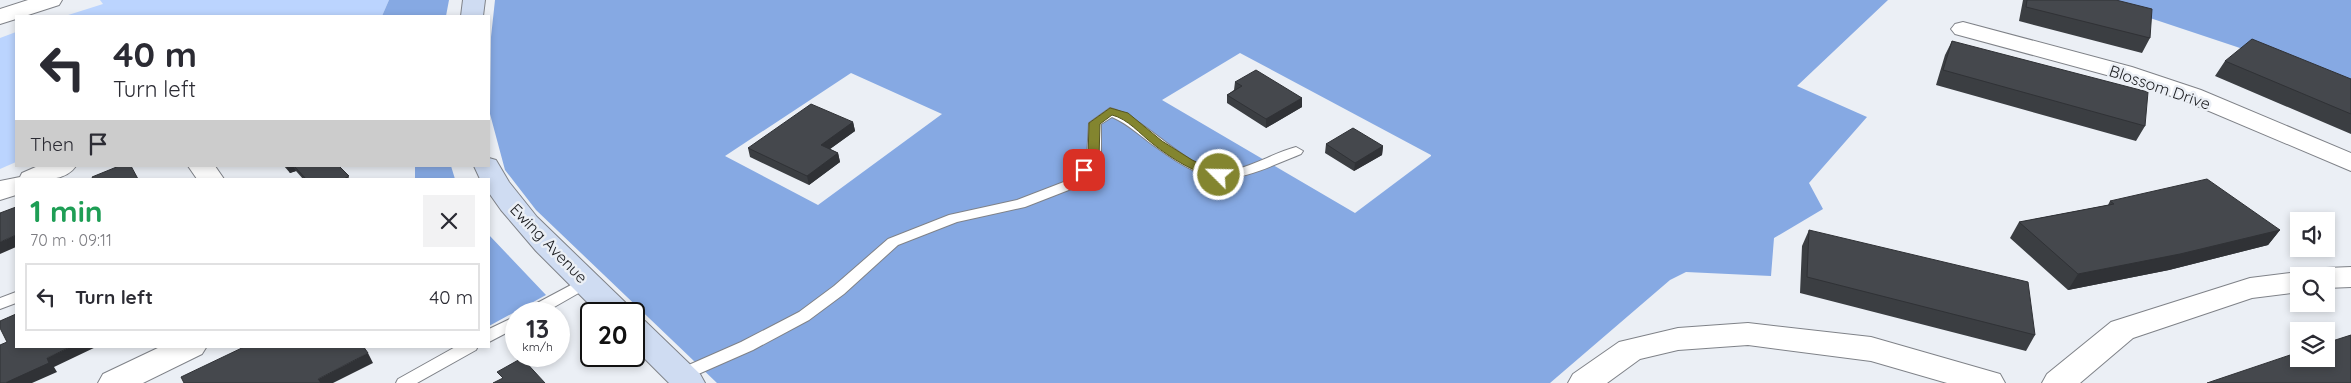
<!DOCTYPE html>
<meta charset="utf-8">
<style>
body{margin:0;font-family:Quicksand,sans-serif;background:#f2f2f3;color:#2b2b33;height:100vh;display:flex;flex-direction:column;font-size:19px;white-space:nowrap}
*{box-sizing:border-box;margin:0}
p{font-size:16px;color:#7c7c81}
.icon{flex:none;width:28px;height:28px;fill:none;stroke:currentColor;stroke-width:2;stroke-linecap:round;stroke-linejoin:round}
.map{position:relative;flex:1;overflow:hidden}
.sheet{position:absolute;left:15px;top:178px;width:475px;height:170px;display:flex;flex-direction:column;background:#fff;border-radius:0px;box-shadow:0 2px 8px #0003}
.sheet>*{flex:none}
.hud{position:absolute;left:15px;top:15px;width:475px;height:152px;border-radius:0px;box-shadow:0 2px 8px #0003;background:#fff;color:#2b2b33;overflow:hidden}
.controls{position:absolute;left:2290px;top:212px;display:grid;gap:10px}
.controls a{display:grid;place-items:center;width:45px;height:45px;border-radius:0px;background:#fff;box-shadow:0 2px 8px #0003;font-size:25px}
.speed{position:absolute;left:505px;top:302px;display:flex;gap:10px;font-size:25px;font-weight:700;text-align:center}
.speed>*{display:grid;place-content:center;width:65px;height:65px;border-radius:50%;background:#fff;box-shadow:0 2px 8px #0003;line-height:1}
.speed small{font-size:12px;font-weight:400}
.speed .limit{border:2px solid #111;border-radius:8px;background:#fff;color:#111}
.pin{position:absolute;display:grid;place-items:center;width:42px;height:42px;color:#fff;margin:-21px;border-radius:10px;box-shadow:0 2px 8px #0006}
.me{position:absolute;width:55px;margin:-28px;rotate:293deg;stroke-linejoin:round;filter:drop-shadow(0 0 4px #0008)}
.turn{display:flex;align-items:center;gap:18px;height:105px;padding:0 15px;font-size:22px}
.turn .icon{width:65px;height:65px;stroke-width:2.5}
.turn b{display:block;font-size:35px;line-height:42px}
.then{display:flex;align-items:center;height:48px;padding:0 15px;background:#0003;gap:10px;font-size:19px}
.round{display:grid;place-items:center;flex:none;width:52px;height:52px;border-radius:0px;background:#f2f2f3}
.summary{display:flex;align-items:center;justify-content:space-between;height:85px;padding:0 15px}
h1{font-size:30px;font-weight:700;line-height:38px;color:#1e9e55}
ul{padding:0;list-style:none}
li{display:flex;align-items:center;gap:15px;height:68px;margin:0 10px 8px;padding:0 5px;border:2px solid #e1e1e2;border-radius:0px}
li div{flex:1}
li b{display:block;font-size:19px}
li em{font-style:normal}
.map>svg:first-child{display:block}
.green{fill:#bbd4fe}
.forest{fill:#86a9e3;fill-rule:evenodd}
.lines{fill:none;stroke-linecap:round;stroke-linejoin:round}
.lane-casing{stroke:#7f8288;stroke-width:2}
.street-casing{stroke:#7f8288;stroke-width:2}
.secondary-casing{stroke:#7f8288;stroke-width:2}
.lane{fill:#fff;fill-rule:evenodd}
.street{fill:#fff;fill-rule:evenodd}
.secondary{fill:#cfdcf2;fill-rule:evenodd}
.wall{fill:#3b3e42}
.shaded-wall{fill:#303236}
.building{fill:#45484d;stroke:#303236}
.route{fill:#83852f;stroke:#55561f}
.labels{text-anchor:middle;stroke-width:5;stroke-linejoin:round;paint-order:stroke}
.street-label{font-size:16px;fill:#191a1d;stroke:#ebeff5}
</style>
<div class="map">
<svg width="2351" height="383" viewBox="0 0 2351 383">
<rect width="100%" height="100%" fill="#ebeff5"/>
<path class="green" d="M100 0H389L382 16H65L103 4Z
M16 32V162L0 169V38Z"/>
<path class="forest" d="M389 0H449L446 16H382Z
M495 0H1888L1797 86 1867 117 1809 183 1823 209 1774 238 1771 276 1686 272 1670 280 1550 383H717L536 210 505 170 490 114 491 37ZM1240 53 1431 155V156L1355 213 1162 100ZM851 73 942 114 818 205 725 156Z
M2096 0H2351V85Z
M415 166H451L455 179H415Z
M489 235 546 295 489 326Z"/>
<g class="lines">
<defs>
<path id="lane" d="M1110 108C1148 118 1189 174 1227 171 1251 168 1273 153 1296 147L1303 151 1301 154C1235 181 1218 193 1156 147 1141 137 1129 124 1112 117L1101 124V158L1079 186 1025 207 957 222 898 245 844 294 809 320 753 350 687 379 681 381 675 379 673 375 675 371 741 342 799 312 834 286 888 239 949 215 1017 200 1069 180 1087 157 1089 123Z
M586 277 591 278 593 282 591 286 542 314H521L524 310Z
M16 292V303L0 309V298Z
M516 316V328L489 342V329Z
M457 346H478L476 350 417 383H396L398 379Z"/>
<path id="street" d="M28 0H62L59 5 25 16H16V19L0 24V9Z
M1963 22 2132 67 2201 90 2351 153V171L2183 100 2114 77 1955 34 1951 29 1955 24Z
M38 166H76C64 184 35 179 16 179V195L0 200V181L20 177 22 173Z
M188 166H215L224 179H197Z
M2351 267V287L2326 288V276H2312L2316 271 2326 268Z
M2299 272 2310 276H2299V292L2252 298 2133 338 2080 383H2042L2047 374 2111 322 2250 278Z
M1748 323 1871 337 2000 374 2005 383H1947L1871 361 1748 345 1678 350 1640 359 1607 383H1568L1573 374 1619 342 1678 328Z
M162 346H207L202 354 143 383H98L103 374Z"/>
<path id="secondary" d="M463 0H485L483 16H461Z
M489 158 496 160 509 182 537 217 629 306 633 314H599L536 251 501 210 489 193V179H480L474 166H489Z
M634 318 645 321 700 374 705 383H669L634 348Z"/>
</defs>
<use href="#lane" class="lane-casing"/>
<use href="#street" class="street-casing"/>
<use href="#secondary" class="secondary-casing"/>
<use href="#lane" class="lane"/>
<use href="#street" class="street"/>
<use href="#secondary" class="secondary"/>
</g>
<path class="wall" d="M2023 0H2116L2150 38 2142 53 2019 21Z
M1952 41 2145 126 2136 141 1936 85 1945 55Z
M2225 61 2351 79V134L2215 76Z
M1235 82 1302 98V107L1266 128 1227 103V95L1234 90Z
M853 122 855 131 830 149 838 153 840 162 809 185 750 157 748 148Z
M1326 144 1383 146 1382 155 1354 171 1325 153Z
M284 166H339L350 179H303L296 171 290 173Z
M2110 201 2280 230 2268 245 2169 270 2068 290 2010 238 2019 222 2108 205Z
M1809 230 2035 335 2026 351 1800 293 1802 246Z"/>
<path class="shaded-wall" d="M1302 98V107L1266 128V119Z
M853 122 855 131 823 154 821 145Z
M1383 146 1382 155 1354 171 1355 163Z
M838 153 840 162 809 185 807 176Z
M286 166H293L296 171 290 173Z
M2280 230 2268 245 2169 270 2068 290 2078 274Z
M16 235V247L0 254V242Z
M72 346H98L54 367 57 372 32 383H5L47 358Z
M368 353 373 363 333 383H320L318 379Z"/>
<path class="building" d="M2027 0H2116L2152 9 2150 38 2026 7Z
M2252 39 2351 79V114L2225 61Z
M1952 41 2148 92 2145 126 1943 70Z
M1256 70 1302 98 1266 119 1227 95 1242 86 1235 82Z
M811 104 853 122 821 145 838 153 807 176 748 148Z
M1353 128 1383 146 1355 163 1326 144Z
M119 166H131L138 179H93L92 177Z
M294 166H339L349 176 344 179H306Z
M2207 179 2280 230 2180 254 2078 274 2019 222 2114 204 2110 201Z
M16 207V235L0 242V213Z
M1809 230 2028 282 2035 335 1807 277Z
M16 314V346H72L47 358 49 363 5 383H0V345L7 342 0 328V321Z
M2351 335V383H2207L2299 352V359H2326V343Z
M246 346H363L368 353 318 379 321 383H184L181 377Z
M522 358 545 383H493L503 378 497 372Z"/>
<path class="route" d="M1110 108 1128 113 1162 141 1192 160 1224 175 1219 179C1195 173 1172 159 1153 144 1140 134 1128 119 1112 115L1100 124 1099 158 1088 173H1080L1078 170 1088 158 1089 123Z"/>
<g class="labels">
<g class="street-label">
<text transform="translate(2160 87) rotate(19)" y="6">Blossom Drive</text>
<text transform="translate(549 243) rotate(46)" y="6">Ewing Avenue</text>
</g>
</g>
</svg>
<div class="controls">
<a><svg class="icon" aria-label="sound" viewBox="0 0 24 24"><path d="M4 9h4l5-4v14l-5-4H4zM17 9q2 3 0 6"/></svg></a>
<a><svg class="icon" aria-label="search" viewBox="0 0 24 24"><circle cx="10" cy="10" r="6"/><path d="M15 15l6 6"/></svg></a>
<a><svg class="icon" aria-label="layers" viewBox="0 0 24 24"><path d="M12 4l9 5-9 5-9-5zM3 14l9 5 9-5"/></svg></a>
</div>
<div class="speed"><div>13<small>km/h</small></div><div class="limit">20</div></div>
<div class="pin" style="left:1084px;top:170px;background:#d93025"><svg class="icon" aria-label="arrive" viewBox="0 0 24 24"><path d="M6 21V4h12l-3 4 3 4H6"/></svg></div>
<svg class="me" style="left:1219px;top:175px" viewBox="-20 -20 40 40"><circle r="17" fill="#83852f" stroke="#fff" stroke-width="3"/><path d="M0-11L8 9 0 5-8 9z" fill="#fff"/></svg>
<div class="hud">
<div class="turn"><svg class="icon" aria-label="left" viewBox="0 0 24 24"><path d="M17 20v-9H6M10 6l-5 5 5 5"/></svg><div><b>40 m</b>Turn left</div></div>
<div class="then">Then<svg class="icon" aria-label="arrive" viewBox="0 0 24 24"><path d="M6 21V4h12l-3 4 3 4H6"/></svg></div>
</div>
<section class="sheet">
<div class="summary"><div><h1>1 min</h1><p>70 m · 09:11</p></div><a class="round"><svg class="icon" aria-label="close" viewBox="0 0 24 24"><path d="M6 6l12 12M18 6L6 18"/></svg></a></div>
<ul>
<li><svg class="icon" aria-label="left" viewBox="0 0 24 24"><path d="M17 20v-9H6M10 6l-5 5 5 5"/></svg><div><b>Turn left</b></div><em>40 m</em></li>
</ul>
</section>
</div>
